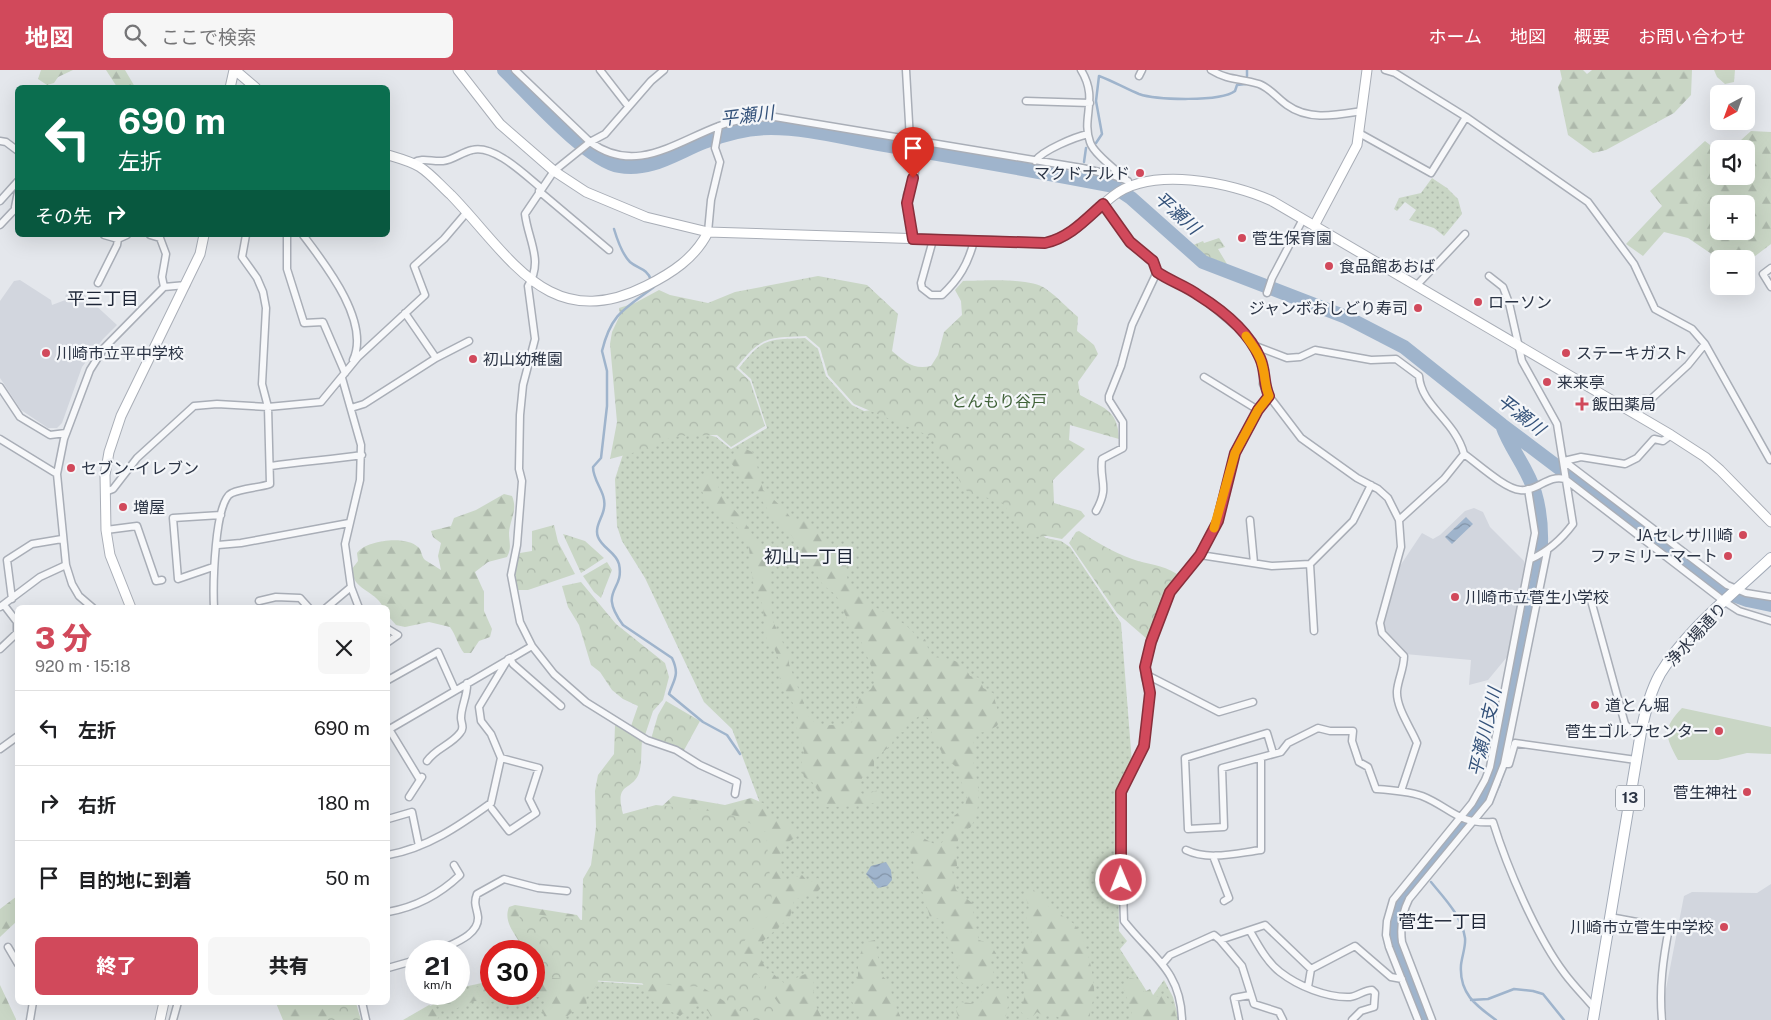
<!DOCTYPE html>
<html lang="ja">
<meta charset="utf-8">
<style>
body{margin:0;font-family:"Public Sans","Noto Sans JP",sans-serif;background:#f6f6f6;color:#202124;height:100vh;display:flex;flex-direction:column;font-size:19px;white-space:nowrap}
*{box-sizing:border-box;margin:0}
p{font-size:16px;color:#757577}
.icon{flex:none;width:28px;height:28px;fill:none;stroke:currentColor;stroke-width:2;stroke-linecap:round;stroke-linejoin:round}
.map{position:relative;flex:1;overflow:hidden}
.drawer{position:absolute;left:15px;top:535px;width:375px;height:400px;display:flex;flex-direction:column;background:#fff;border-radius:8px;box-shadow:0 5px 20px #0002}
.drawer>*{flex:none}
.hud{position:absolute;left:15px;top:15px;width:375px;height:152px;border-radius:8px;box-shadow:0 5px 20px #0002;background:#0b6e4f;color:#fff;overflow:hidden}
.needle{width:32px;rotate:221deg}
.controls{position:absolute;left:1710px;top:15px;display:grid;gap:10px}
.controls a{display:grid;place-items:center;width:45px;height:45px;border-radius:8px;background:#fff;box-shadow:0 5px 20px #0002;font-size:25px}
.speed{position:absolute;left:405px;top:870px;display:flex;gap:10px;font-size:25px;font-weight:700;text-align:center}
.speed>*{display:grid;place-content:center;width:65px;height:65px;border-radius:50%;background:#fff;box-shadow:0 5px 20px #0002;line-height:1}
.speed small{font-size:12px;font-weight:400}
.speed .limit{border:8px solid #d22;background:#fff;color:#111}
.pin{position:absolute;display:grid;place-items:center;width:42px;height:42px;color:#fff;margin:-51px -21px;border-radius:50% 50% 50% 0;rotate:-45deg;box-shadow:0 0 5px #0007}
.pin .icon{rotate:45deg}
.me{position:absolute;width:55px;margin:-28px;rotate:359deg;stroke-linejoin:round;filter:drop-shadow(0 0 4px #0008)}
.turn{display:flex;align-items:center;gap:18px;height:105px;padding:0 20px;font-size:22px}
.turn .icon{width:65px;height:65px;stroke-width:2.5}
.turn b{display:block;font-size:35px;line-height:42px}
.then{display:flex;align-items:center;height:48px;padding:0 20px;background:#0003;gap:10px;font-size:19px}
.round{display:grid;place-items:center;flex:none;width:52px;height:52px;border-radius:8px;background:#f6f6f6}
.overview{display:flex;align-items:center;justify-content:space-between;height:85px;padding:0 20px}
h1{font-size:30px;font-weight:800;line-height:38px;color:#d1495b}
.button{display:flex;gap:10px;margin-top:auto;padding:10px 20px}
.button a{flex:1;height:58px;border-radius:8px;background:#d1495b;color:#fff;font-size:20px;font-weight:800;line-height:58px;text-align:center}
.button a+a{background:#f6f6f6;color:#202124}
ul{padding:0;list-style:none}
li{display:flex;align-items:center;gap:15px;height:75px;padding:0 20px;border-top:1px solid #e0e0e0}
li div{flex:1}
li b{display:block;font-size:19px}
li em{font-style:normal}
header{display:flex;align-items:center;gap:30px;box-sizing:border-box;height:70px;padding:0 25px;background:#d1495b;color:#fff}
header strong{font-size:24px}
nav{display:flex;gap:28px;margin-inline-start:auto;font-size:18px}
.search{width:350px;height:45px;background:#f6f6f6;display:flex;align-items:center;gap:12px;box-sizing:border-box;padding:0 18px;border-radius:8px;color:#757577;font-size:19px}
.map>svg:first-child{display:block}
.built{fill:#d2d6de}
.grass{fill:url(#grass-dots)}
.forest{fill:url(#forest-firs);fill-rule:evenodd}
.park{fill:url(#park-crowns)}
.pitch{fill:#c9d6c5}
.water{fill:url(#water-waves)}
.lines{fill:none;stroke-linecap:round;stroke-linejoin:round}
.stream{stroke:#9fb4cc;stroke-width:2.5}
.river{stroke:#9fb4cc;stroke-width:14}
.street-casing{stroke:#a9aeb7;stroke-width:9}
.secondary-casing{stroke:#a9aeb7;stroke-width:11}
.primary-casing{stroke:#a3abb8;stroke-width:12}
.street{stroke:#f7f8fa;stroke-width:6}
.secondary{stroke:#fff;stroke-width:9}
.primary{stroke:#fff;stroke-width:10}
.route-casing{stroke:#882f3b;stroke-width:12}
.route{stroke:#d1495b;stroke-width:9}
.slow{stroke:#f59e0b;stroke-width:9}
.poi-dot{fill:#d1495b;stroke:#f4f6f9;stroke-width:2}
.labels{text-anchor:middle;stroke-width:4.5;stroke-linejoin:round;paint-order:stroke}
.shield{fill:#f4f6f9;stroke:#676e7b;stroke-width:1}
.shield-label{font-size:15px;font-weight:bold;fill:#2b3445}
.poi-label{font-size:16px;fill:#2b3445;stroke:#f4f6f9;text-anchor:start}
.park-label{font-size:16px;fill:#3f6138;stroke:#f4f6f9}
.street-label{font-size:16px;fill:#2b3445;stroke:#f4f6f9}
.water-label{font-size:18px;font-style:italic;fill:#34527a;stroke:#f4f6f9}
.neighbourhood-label{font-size:18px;fill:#1d2536;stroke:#f4f6f9}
</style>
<header>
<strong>地図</strong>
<div class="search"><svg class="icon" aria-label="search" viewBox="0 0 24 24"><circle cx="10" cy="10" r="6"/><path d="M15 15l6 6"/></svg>ここで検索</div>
<nav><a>ホーム</a><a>地図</a><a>概要</a><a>お問い合わせ</a></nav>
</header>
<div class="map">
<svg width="1771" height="950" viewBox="0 0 1771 950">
<defs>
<pattern id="grass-dots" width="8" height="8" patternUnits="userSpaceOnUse" patternTransform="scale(1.25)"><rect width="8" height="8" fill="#c9d6c5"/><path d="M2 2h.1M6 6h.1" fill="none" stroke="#adb8ab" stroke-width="1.8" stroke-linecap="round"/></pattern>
<pattern id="forest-firs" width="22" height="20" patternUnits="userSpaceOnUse" patternTransform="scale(1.25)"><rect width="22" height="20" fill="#c9d6c5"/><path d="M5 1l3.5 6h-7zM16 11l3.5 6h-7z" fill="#adb8ab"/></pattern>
<pattern id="park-crowns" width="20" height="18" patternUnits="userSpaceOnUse" patternTransform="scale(1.25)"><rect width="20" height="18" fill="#c9d6c5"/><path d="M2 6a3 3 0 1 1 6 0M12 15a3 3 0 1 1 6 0" fill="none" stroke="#adb8ab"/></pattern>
<pattern id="water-waves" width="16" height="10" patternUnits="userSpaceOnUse" patternTransform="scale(1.25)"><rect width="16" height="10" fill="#9fb4cc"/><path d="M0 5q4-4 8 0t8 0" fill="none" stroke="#8293a7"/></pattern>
</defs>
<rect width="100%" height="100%" fill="#e4e7ec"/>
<path class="built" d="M20 210 51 230 52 235 68 229 65 226 72 219H78L117 255 103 269 82 297 62 353 57 358H48L21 340 0 308V231L14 211Z
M1474 438 1483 442 1490 457 1524 491 1526 502 1507 587 1488 610 1469 615 1471 590 1405 584 1384 561V552L1396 502 1422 463 1433 469 1440 465 1465 441Z
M1771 814V950H1667L1664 929 1684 826 1692 822 1757 823Z"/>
<path class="grass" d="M1432 108 1447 118 1458 129 1462 144 1444 166 1434 158 1409 150 1416 140 1405 132 1397 141 1394 139 1399 128 1421 123Z
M805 268 818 279 826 306 852 335 864 341 879 339 940 360 1003 431 1046 468 1061 471 1070 477 1121 553 1132 693 1119 719 1117 730 1119 861 1127 871 1120 879 1151 928 1164 910 1173 927 1179 950H769L742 880 766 749 732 659 704 632 645 508 622 471 617 456 615 409 626 375 671 354 716 367 731 379 767 358 751 309 739 298C764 267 767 270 805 268Z
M538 907 701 919 752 950H410L448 924H459V918L491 911V924H534Z"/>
<path class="forest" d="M41 0H73L58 7 54 13 47 15 38 9Z
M106 0H125L135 17H117Z
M1560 0H1583L1587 4 1592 0H1692L1691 25 1674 43 1606 80 1593 83 1568 65 1558 17 1562 9Z
M1714 0H1735L1734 12 1725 14 1717 7Z
M1751 61 1771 62V174L1746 193V189H1719L1688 168 1664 162 1643 186 1626 174 1662 136 1650 121 1705 71 1719 82V106H1746V79H1731ZM1719 134H1746V161H1719Z
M742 377 754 383 763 420 784 439 791 448 798 450 804 447 825 469 828 476 845 486C847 497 845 508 851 517 864 539 909 547 918 570L925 569 931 587C949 588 961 589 970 606L980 608 983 618 993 623 1000 650 997 656 986 662 975 663 973 678 978 682 972 697C981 711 981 744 970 758L962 759 956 776 957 796 952 800 956 820 972 833 976 860 979 870 990 874 997 885 989 890 994 904 981 916 965 915 957 908 959 894 948 873 945 850 930 847 908 775 912 762 938 776C947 770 946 760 956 756L954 746 965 737 967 726 955 696 944 687 935 669 931 666 932 658 928 648 919 646 907 655 905 662 895 663 892 674 874 690V700L862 708 859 722 865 725 878 720 884 725 879 732 856 736 822 737 818 721 812 712 804 707 801 696 804 681 796 657 798 648 795 637 780 611 779 590 774 578 770 575 765 565 763 536 753 512 749 478 734 453C715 450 686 412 710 399L724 429 743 449 770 494 772 549 789 586V594L809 647 818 656 832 655 845 657 852 652 859 629 871 619 876 609 859 566 850 555 836 525 823 515 790 463 773 448 761 429 731 393 734 382Z
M504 424 512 426C518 440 510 449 509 463 509 472 512 478 507 487L488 492 475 502 484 522V541L492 559 490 567 479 571 471 583H464C458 576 456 565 450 557L429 552 405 557 396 555 388 546V538L383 537C375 520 352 520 352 499L358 491 357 483C366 470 406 465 418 477 422 480 421 486 425 490L441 500 438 486 441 473 433 467 431 461 451 456 454 448 476 440Z
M673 726 725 735 751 728 765 734 771 749H783L801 763C796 767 793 769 788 772 777 780 780 799 785 810L802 805 809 813 818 808 821 818 815 824 804 825 794 831 790 847 762 872 758 883 765 897 784 913 810 902 814 905 813 930 823 950H713L708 941 695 934 680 946 655 934 641 911 600 906 595 918 586 928 587 937 584 941 572 942C565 950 556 950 545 949L542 940 549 934 544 927H509L490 932 475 931 455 939H440L437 934C454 922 469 918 491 914V924H534V881H520L521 875C515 863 503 852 509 837L515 835 577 845 586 858 658 740Z
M1032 818 1049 837H1055C1060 847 1068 848 1075 855 1086 867 1096 911 1094 927 1092 935 1089 941 1090 950H1063L1056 946H1044L1037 942 1031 948 1026 949 1020 940C1029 920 1025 911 1022 890 1021 880 1028 870 1032 861L1026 847 1029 838 1025 825Z
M17 826V851L0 867V839Z
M875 870 881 905 889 912 893 930 902 950H862L850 928 851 920 858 908V890L865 872Z
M1129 908 1135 909 1144 922 1150 919 1154 927 1165 925 1173 935 1177 950H1134L1123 916Z
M0 915 16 949V950H0Z
M1003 917 1009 932 1005 950 959 949 956 940 960 932 980 934 988 921Z
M276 933H355L354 950H283Z
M429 935 436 938 440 945 437 950H403Z"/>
<path class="park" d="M1219 168 1225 177 1218 179 1227 194 1199 184 1191 176 1203 171 1204 173Z
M818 206 867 215 898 244 892 281C905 292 913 300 931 296L938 285 944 262 962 245 961 231 955 220 963 211C984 211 1030 207 1046 219 1058 227 1067 238 1078 247L1077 261 1094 275 1098 284 1078 312 1080 325C1103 338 1118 339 1119 369L1070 355 1069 370 1085 379 1053 410 1054 433 1081 441 1085 446 1062 469 1047 466 1032 467 1001 432 968 422 962 416 954 399 935 377 932 367 854 334 828 305 820 278 806 266C766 268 762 266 736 298L750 311 765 356 731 377 717 365 673 366 651 378 610 389 617 352 610 274 612 262 620 245 619 238 635 233 659 220 670 225 708 233 735 222Z
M554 455 558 472 575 504 528 520H517L514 503 520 483 532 481V461Z
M1079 461C1096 472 1113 482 1132 489 1149 495 1161 494 1177 504L1147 569 1117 543 1069 473 1076 462Z
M563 464 585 471 604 488 581 503Z
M607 492 612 500 601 528 594 522 583 506Z
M581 512 616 554 665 593 669 607 663 630 653 641 645 665 631 656 638 636 623 629 612 620 600 602 591 595 579 555 568 537 562 516Z
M666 631 700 651 683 682 651 669 658 645Z
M615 655 642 671C641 680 642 694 639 703 632 722 614 711 623 744L656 735 703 740 737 746 766 762 773 843 756 854 739 879 779 934 766 950H754L702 917 538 907 534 892V881H530L518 842 582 850 583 809 591 795 596 757 595 721 598 705 614 684Z
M328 933H356L361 950H328Z"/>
<path class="pitch" d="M1682 638 1771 657V684L1747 683 1718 690H1678C1665 666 1662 659 1682 638Z"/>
<path class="water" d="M1466 447 1473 454 1452 474 1445 467Z
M886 792 891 800 892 810 887 816 878 818 866 804 871 796Z"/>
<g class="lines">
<path class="stream" d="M1247 0V6
M1096 73 1102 64 1096 31 1099 6C1113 11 1126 19 1139 24 1156 30 1221 32 1235 21L1237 15 1246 14
M1084 92 1086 78
M1083 110V105
M614 159C617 169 623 185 630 192 638 199 647 198 651 210
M653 215 654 217C624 239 611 244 602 281L607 301V336L601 388 593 397C593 412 607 423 604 438 603 447 594 457 598 467 602 478 616 482 619 494 625 522 597 519 623 555L672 588C680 605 674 609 669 624L703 652 727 665 740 684
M1425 803V804
M1431 812C1444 828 1462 846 1465 868 1466 876 1462 886 1461 895 1459 923 1475 935 1496 950
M1471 930 1488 929 1514 919 1533 921 1543 924 1564 950"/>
<path class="river" d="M504 0C530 25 585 89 619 96 650 102 676 83 704 72 725 64 749 58 771 58 806 58 844 68 879 74 957 87 1035 101 1113 116L1131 128 1203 192 1346 247 1404 277 1502 355 1722 521 1747 530 1771 535
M1426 950C1417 929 1393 883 1394 862 1394 852 1397 842 1401 832L1485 731 1494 713C1505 672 1513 629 1521 587 1532 534 1551 477 1535 423 1528 398 1510 379 1502 355"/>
<defs>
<path id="street" d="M515 0 590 72C635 105 674 73 719 56 737 49 756 47 775 47L1082 98 1112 105 1128 111
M600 0 628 36
M664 0 651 11 605 64 590 72 554 101 525 144C528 170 544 191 528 216L535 269 523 315 520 345 519 399 522 411 517 475 511 505 520 552 532 576 554 604 586 632 647 670 676 680 700 695 737 712 735 724
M906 0 910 70 915 103 907 125 913 169
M1081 0C1099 29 1081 47 1090 72 1093 83 1116 100 1125 108
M1211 0C1229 11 1240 8 1259 14 1270 18 1277 28 1287 35 1309 51 1336 45 1362 41
M1385 0 1395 3 1466 47 1588 132 1634 194 1655 239 1692 259 1705 274 1688 295 1650 330 1644 329 1632 342
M1139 6 1142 0
M1026 31 1090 33
M1359 63 1431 103 1466 47
M0 71 6 72 18 81
M1035 91C1043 80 1075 67 1088 64
M413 93C423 87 431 92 443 91 453 90 462 82 472 80 494 74 525 105 541 118
M539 121 609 180
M0 131 18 111
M1103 134 1130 172 1153 191 1157 202 1198 224 1243 262 1260 289 1264 300 1263 314 1269 326 1301 368 1357 408 1378 419 1388 428 1399 450 1401 477 1380 553 1382 563 1404 586C1404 599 1398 609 1397 621 1396 638 1411 658 1417 673L1401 721
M15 137 18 122
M0 155 18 136
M708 162 711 130 720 92 715 78 719 56
M104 165 118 169 127 165
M150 165 160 168 166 184 162 207 164 217
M287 165V199L304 253 323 252 345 303
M303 165C325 194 371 252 353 290
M933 170 921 213 922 218 931 225H942C959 209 968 194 974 171
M1771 198 1763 204 1771 217
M1489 206 1503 217 1509 233 1522 291 1557 354 1573 454C1561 470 1549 481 1531 489
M98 213 117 175 118 169
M1416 216 1465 164
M1267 223 1272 208 1303 149
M405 243 436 288
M1705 274 1770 390
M1253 275 1287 288 1300 287 1315 280 1371 290 1396 289 1419 306C1421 336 1455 350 1464 384 1477 393 1505 419 1520 420 1537 422 1548 404 1565 409L1725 532 1739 541 1771 551
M1204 307 1258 340
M342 308 361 375 360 410 345 474 351 517 359 538
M0 317 20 347 50 365 66 363
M351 338 364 334 436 288 469 271
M0 369 57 404
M1564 391 1727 515 1746 523 1771 527
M1564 391 1581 387 1625 394 1637 388 1654 369 1663 371 1671 365
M271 396C301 391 331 390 362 385
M105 422 113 419 137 388 194 336 217 334 268 337 321 332 358 287 425 225 414 196 444 169 467 142
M1096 441C1110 416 1099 412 1102 389L1123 378V352L1109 330V326L1121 296 1132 255 1157 202
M1250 450 1254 493
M1399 450 1444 409 1464 384
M106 460 137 456 156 511 162 510
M218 475 241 473 349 453
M1200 485 1272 496 1310 494
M213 497 178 509 173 448 221 445
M1589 523 1625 654 1631 661 1641 662
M12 529 7 490 32 474 62 469
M259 531 276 527 300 528 309 538
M0 537 40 507 66 495
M93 538 79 526 72 514 66 495 57 404 64 369 90 300 104 278 164 217 186 215
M214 538C213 518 214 430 232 423 243 418 258 418 270 414L268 337 262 314 266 238 263 222 257 208 242 187 246 165
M326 538 351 517
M388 559 398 565 388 572
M1314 561 1310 494 1353 451 1371 415
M0 579 17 563V552L4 535
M510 588 513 594 561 636
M1145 604 1219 642 1253 632
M388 610 438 582 455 620
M389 659 420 710
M388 660 532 576
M0 679 18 666
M1273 683 1267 663 1185 688 1188 759 1224 757 1222 698 1281 682 1288 673 1318 658 1330 661H1353L1352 671 1359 692 1368 697 1376 719C1391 720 1407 721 1422 726 1450 737 1458 755 1493 752 1507 797 1536 866 1565 904 1574 916 1585 927 1595 939
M427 691C436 678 451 675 460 663 465 658 461 653 461 648 461 636 468 625 467 613
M1504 694H1509L1515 673 1636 690
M409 727 422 707
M492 739 509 761 536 743 529 729 539 698 501 688
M388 749 412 742 419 776
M1186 780C1208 791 1237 783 1261 780V688
M388 785C427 778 459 756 491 733L501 688 491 664 481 651 479 637 508 589
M1213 786 1229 828 1224 831
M388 842C416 837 439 825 460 805L454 795
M1610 847 1669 858C1663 889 1659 918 1662 950
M1250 861C1258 875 1267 892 1280 902 1298 916 1327 928 1350 927 1358 926 1364 920 1372 920L1375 923 1374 937 1361 941 1352 950
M1220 870 1242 896 1254 934 1279 942 1283 950
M8 877 18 894
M438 881C451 874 479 866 478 847 477 838 473 834 477 824L504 809 538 818 567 821
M1163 893 1170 885 1214 865 1220 870 1265 855 1311 899 1355 876 1391 907 1402 909
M388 898 416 890
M1308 917 1311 899
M362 932 366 950
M30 950 33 932
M173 950 178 932
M1182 950C1181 900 1151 886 1124 851L1120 732 1125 711 1145 675 1150 623 1145 607V597L1163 536 1170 521 1200 485 1218 451 1235 383 1258 340 1269 326
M1239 950 1234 928 1250 925
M1418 950 1389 877 1386 865 1387 851 1393 830 1472 733 1485 710 1490 697 1535 463 1528 419
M1432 950 1402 872C1400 857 1402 843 1409 829L1489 732 1504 694 1547 482"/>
<path id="secondary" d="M235 0 256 18
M458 0 500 54 554 101 586 122 646 147 708 162 1045 173C1074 167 1091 143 1113 126 1151 96 1231 112 1272 131L1671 365 1705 387 1720 400 1771 452
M230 18 234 0
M388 85C398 88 410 91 420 97 431 104 441 116 451 125 510 186 549 265 646 216 672 203 695 188 708 162
M1314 156 1357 75 1367 0
M131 538 110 485 106 460 105 405 109 382 121 346 200 184 204 165
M160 950 164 932"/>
<path id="primary" d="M1593 950 1641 662C1645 642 1650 622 1660 604 1687 559 1733 524 1771 488"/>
</defs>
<use href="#street" class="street-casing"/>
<use href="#secondary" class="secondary-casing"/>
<use href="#primary" class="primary-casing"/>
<use href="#street" class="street"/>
<use href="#secondary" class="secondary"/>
<use href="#primary" class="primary"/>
</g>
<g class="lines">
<defs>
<path id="route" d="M913 108 907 133 913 169 1045 173C1069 168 1085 150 1103 134L1130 172 1153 191 1157 202C1170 211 1186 216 1198 225 1222 240 1249 262 1260 288 1266 301 1263 313 1269 326L1258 340 1235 383 1218 451 1200 485 1170 522 1151 572 1145 597 1150 623 1144 676 1121 722V810"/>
</defs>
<use href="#route" class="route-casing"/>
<use href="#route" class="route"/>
<path class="slow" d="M1214 458 1235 383 1258 340 1269 326C1264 314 1266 309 1263 298 1261 286 1253 276 1246 266"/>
</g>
<g class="poi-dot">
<circle cx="1140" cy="103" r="5"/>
<circle cx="1242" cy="168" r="5"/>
<circle cx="1329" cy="196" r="5"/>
<circle cx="1478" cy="232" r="5"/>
<circle cx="1418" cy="238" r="5"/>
<circle cx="46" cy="283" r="5"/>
<circle cx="1566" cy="283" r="5"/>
<circle cx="473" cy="289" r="5"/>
<circle cx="1547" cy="312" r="5"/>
<path d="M1579.5 326.5h5v5h5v5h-5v5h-5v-5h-5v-5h5z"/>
<circle cx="71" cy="398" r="5"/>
<circle cx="123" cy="437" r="5"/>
<circle cx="1743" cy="465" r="5"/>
<circle cx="1728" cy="486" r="5"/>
<circle cx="1455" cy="527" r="5"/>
<circle cx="1595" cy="635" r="5"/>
<circle cx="1719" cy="661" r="5"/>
<circle cx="1747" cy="722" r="5"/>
<circle cx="1724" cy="857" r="5"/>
</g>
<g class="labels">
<rect class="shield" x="1616" y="715.5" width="28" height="25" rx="4"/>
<g class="shield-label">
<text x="1630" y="733">13</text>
</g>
<g class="poi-label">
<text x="1130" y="109" text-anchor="end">マクドナルド</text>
<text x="1252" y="174">菅生保育園</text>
<text x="1339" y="202">食品館あおば</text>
<text x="1488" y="238">ローソン</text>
<text x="1408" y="244" text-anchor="end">ジャンボおしどり寿司</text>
<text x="56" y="289">川崎市立平中学校</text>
<text x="1576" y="289">ステーキガスト</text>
<text x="483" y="295">初山幼稚園</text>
<text x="1557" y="318">来来亭</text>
<text x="1592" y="340">飯田薬局</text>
<text x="81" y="404">セブン-イレブン</text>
<text x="133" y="443">増屋</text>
<text x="1733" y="471" text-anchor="end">JAセレサ川崎</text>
<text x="1718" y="492" text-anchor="end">ファミリーマート</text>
<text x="1465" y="533">川崎市立菅生小学校</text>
<text x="1605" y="641">道とん堀</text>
<text x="1709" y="667" text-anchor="end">菅生ゴルフセンター</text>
<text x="1737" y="728" text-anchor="end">菅生神社</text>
<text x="1714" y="863" text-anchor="end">川崎市立菅生中学校</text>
</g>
<g class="park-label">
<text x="999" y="337">とんもり谷戸</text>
</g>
<g class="street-label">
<text transform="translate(1696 564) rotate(-47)" y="6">浄水場通り</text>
</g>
<g class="water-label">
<text transform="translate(747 46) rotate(-7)" y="6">平瀬川</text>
<text transform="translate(1177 143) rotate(42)" y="6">平瀬川</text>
<text transform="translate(1521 345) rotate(38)" y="6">平瀬川</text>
<text transform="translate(1485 662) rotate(-77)" y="6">平瀬川支川</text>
</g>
<g class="neighbourhood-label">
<text x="103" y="235">平三丁目</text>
<text x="809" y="493">初山一丁目</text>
<text x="1443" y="858">菅生一丁目</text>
</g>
</g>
</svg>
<div class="controls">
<a><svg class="needle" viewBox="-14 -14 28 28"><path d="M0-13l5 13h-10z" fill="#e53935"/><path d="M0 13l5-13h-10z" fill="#757577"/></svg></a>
<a><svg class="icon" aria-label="sound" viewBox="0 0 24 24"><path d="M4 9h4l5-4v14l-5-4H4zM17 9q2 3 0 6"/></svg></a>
<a>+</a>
<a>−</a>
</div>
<div class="speed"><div>21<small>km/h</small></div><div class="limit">30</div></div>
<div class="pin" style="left:913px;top:108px;background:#d93025"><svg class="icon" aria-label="arrive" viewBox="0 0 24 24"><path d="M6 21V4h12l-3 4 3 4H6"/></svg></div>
<svg class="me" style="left:1121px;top:810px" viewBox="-20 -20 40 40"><circle r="17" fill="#d1495b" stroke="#fff" stroke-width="3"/><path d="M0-11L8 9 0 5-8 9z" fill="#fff"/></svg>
<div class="hud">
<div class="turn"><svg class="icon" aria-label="left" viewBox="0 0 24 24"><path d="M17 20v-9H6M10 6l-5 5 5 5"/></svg><div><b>690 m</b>左折</div></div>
<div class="then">その先<svg class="icon" aria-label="right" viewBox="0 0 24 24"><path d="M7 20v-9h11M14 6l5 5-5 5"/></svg></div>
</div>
<section class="drawer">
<div class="overview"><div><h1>3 分</h1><p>920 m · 15:18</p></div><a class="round"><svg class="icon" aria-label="close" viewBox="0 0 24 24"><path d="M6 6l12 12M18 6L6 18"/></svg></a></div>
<ul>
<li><svg class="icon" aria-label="left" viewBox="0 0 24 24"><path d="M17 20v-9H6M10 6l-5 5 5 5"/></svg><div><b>左折</b></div><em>690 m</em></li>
<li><svg class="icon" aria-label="right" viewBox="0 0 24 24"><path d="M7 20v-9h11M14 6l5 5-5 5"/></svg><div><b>右折</b></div><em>180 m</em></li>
<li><svg class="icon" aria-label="arrive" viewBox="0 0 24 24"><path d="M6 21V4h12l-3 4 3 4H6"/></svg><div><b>目的地に到着</b></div><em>50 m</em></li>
</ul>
<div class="button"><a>終了</a><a>共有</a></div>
</section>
</div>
